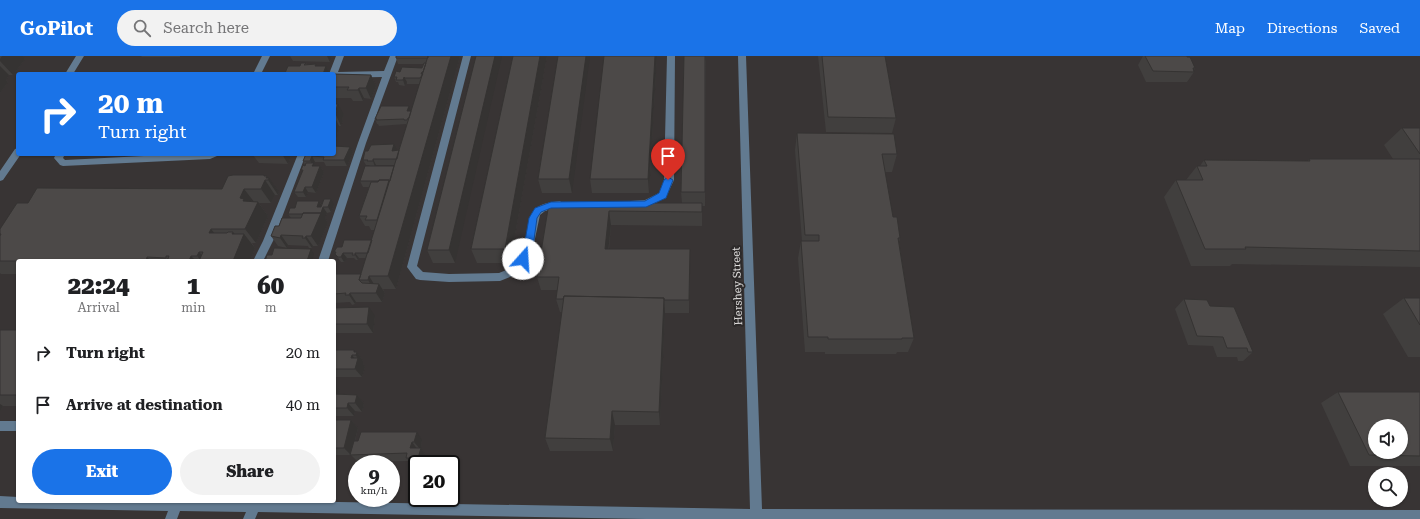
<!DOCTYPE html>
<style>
body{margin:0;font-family:"Roboto Serif",serif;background:#f2f2f2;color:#202124;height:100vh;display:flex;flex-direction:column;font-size:15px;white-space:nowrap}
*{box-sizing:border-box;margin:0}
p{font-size:13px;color:#757577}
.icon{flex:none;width:22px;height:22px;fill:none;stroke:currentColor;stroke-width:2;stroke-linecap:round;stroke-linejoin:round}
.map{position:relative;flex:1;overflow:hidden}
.sheet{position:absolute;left:16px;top:203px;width:320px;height:244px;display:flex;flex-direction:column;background:#fff;border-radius:4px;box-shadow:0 1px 3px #0004}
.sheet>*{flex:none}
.hud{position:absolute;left:16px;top:16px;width:320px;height:84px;border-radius:4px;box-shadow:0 1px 3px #0004;background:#1a73e8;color:#fff;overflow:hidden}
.tools{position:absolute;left:1368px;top:363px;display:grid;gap:8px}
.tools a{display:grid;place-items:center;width:40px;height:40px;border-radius:50%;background:#fff;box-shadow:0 1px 3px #0004;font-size:20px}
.speed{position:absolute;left:348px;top:399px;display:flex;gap:8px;font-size:20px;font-weight:700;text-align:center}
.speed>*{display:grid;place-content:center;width:52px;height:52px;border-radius:50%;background:#fff;box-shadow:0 1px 3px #0004;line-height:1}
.speed small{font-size:10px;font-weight:400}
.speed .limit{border:2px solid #111;border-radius:6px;background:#fff;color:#111}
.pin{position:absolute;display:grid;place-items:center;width:34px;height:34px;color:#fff;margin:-41px -17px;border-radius:50% 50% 50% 0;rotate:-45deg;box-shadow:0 0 4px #0007}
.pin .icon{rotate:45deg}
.me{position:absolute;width:44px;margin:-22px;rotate:19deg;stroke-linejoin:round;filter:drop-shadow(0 0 3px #0008)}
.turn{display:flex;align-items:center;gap:14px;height:84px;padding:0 16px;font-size:18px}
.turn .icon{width:52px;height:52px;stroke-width:2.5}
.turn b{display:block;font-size:28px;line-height:34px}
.eta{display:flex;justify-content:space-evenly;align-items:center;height:68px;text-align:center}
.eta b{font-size:24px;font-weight:800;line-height:28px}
.primary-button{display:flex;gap:8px;margin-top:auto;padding:8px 16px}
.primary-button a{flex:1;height:46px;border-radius:24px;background:#1a73e8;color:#fff;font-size:16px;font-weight:800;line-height:46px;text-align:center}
.primary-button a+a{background:#f2f2f2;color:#202124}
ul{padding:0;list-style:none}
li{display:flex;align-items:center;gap:12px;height:52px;padding:0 16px}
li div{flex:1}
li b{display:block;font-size:15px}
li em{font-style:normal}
header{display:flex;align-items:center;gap:24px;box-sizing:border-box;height:56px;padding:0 20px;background:#1a73e8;color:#fff}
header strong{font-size:19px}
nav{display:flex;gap:22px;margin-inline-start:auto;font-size:14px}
.search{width:280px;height:36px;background:#f2f2f2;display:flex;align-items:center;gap:10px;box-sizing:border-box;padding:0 14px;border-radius:22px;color:#757577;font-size:15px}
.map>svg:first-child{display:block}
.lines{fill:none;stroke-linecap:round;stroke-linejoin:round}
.minor{fill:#627a90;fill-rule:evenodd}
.wall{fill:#413f3e;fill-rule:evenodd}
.shaded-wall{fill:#353332}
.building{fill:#4c4948;stroke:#353332;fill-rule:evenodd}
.route{fill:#1a73e8;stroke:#114b97}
.labels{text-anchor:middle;stroke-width:4;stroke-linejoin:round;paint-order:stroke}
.street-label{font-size:11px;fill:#e1dfde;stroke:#2d2a2a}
</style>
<header>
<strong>GoPilot</strong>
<div class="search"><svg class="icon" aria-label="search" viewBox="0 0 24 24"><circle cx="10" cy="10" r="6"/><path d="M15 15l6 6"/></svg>Search here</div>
<nav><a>Map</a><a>Directions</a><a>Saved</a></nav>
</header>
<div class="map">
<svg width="1420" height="463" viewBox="0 0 1420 463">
<rect width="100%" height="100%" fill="#383434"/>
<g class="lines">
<path class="minor" d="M76 0H84L73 18H65Z
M262 0H270L261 18H253Z
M336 0H344L338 16 384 15 390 0H398L366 87 328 205H318L358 87 382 21 334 22V18H329Z
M463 0H471L417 210 423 216 449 218 499 217 514 211C518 203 523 194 525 185 531 158 528 148 560 145L565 149 560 153 545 155 540 159 533 192 520 217 500 225 449 226 420 224 416 223 407 211Z
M667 0H675L674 124 666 141C655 148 644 155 631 151L629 148 631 145 645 144 659 137 664 124Z
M738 0H746L762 453 1420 454V463H646L258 456 255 463H243L246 456 180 455 177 463H165L168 455 0 452V440L18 441V445H282L750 453Z
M18 92V98H21L3 124 0 125V115L15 93Z
M56 98H65L63 102 65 104 183 98H218L217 100 210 103 63 110 60 109 54 102Z
M298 98H306L273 185 263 205H253L263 185Z
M0 365H18V375H0Z"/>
</g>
<path class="wall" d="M0 0H23L25 3 13 19H9L6 24 8 26 0 37Z
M141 0H180V1H142Z
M290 0H335H332L330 6 293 5Z
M460 0 396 233H383L385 237 382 246H356L355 248 352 249 350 246 334 247V218H361L366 202H359L358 204H356L354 202H347L344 206H341L334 196 342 191 372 184 375 174H371L369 170H365L359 160 369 131H363L360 125 370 110 369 109H366L363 104 397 94H399L407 70 406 68 379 70 378 68H377L375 63 411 55 420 28H407V26L405 30 399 29 398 26H396L394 21 400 16 422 12 423 8H398L396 2ZM376 109H395L394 110H376Z
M476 0 455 207H433L427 194Z
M513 0H547L510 207H477L471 193Z
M558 0 572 137H542L538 123Z
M657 0 649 137H592L590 123Z
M706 0 705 150H702V170L611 169 609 193H690V207L689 257H665L660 369H615L613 395H550L545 382 562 256H560L556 243 558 234H541L537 221 549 147H682L681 136Z
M818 0H885L896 62 892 77 826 76Z
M1143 0H1187L1195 12 1194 14V16L1187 26H1146L1138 9Z
M306 7 307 9 316 8V10H326L329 16 328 18H286L285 17Z
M334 18 371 19 376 30 371 43 364 42 363 45H353L351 42H334Z
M334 45 344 59 342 63 343 65 341 70H339L336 85H334Z
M1402 72H1420V211L1232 208 1230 210H1191L1164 141 1176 124H1186L1197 110H1200L1204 104 1308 105 1309 103H1393L1384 89Z
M797 77 897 98 892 116H885L893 161 900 182 899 186 914 282 908 296H897L896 298H825V296H805L798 202 801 185H802L795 94Z
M350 91 353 96 347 110H326L324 106H315L314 108 315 110H320L324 116 316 137 308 136 306 141H298L294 136 303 115 301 114 305 109 303 105 306 98Z
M252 98H296L295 100H291L288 108 259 107Z
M265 120H267L279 136 278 139H275L271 147H259L268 160 256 187H252L255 192 250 205H18V218H1L0 217V173L28 147 222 133Z
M319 145 322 149H334L331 156 327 157 325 162 328 167 318 190H313L312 192H309L308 190 288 189 287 192 278 190 271 180 279 170 291 162 288 158 295 152Z
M1404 242H1420V301H1408L1383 258Z
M1184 243 1210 250 1253 296 1243 305H1238L1237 301H1217L1213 290 1188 289 1175 253Z
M334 252 375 260 373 277H334Z
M0 274H18V350H3L0 356Z
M334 294 357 296 363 305V308L365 311 362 321H334Z
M334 328 340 335 339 338 357 339 364 347 362 356 355 355 354 360H334Z
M1338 336H1420V410H1350L1321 347Z
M334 364H351L358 372 355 385 422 384 421 392 426 400 425 408H417V409H412L408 405 358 406 351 399H334Z"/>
<path class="shaded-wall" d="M2 0H23L25 3 13 19 0 5V3Z
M327 0H332L330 6Z
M451 0H460L396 233 388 220Z
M495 0H502L455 207 449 194Z
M540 0H547L510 207 505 193Z
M586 0H590L572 137 569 123Z
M655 0H657L649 137 648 123Z
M0 10 9 19 6 24 8 26 0 37Z
M326 10 329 16 328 18H323Z
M371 19 376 30 371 43 366 32Z
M404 21 407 26 405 30 403 24Z
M359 32 364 42 363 45 358 34Z
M334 45 337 51 338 48 344 59 342 63 343 65 341 70 336 59 334 52Z
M409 50 411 56 407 55Z
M334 60 339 70 336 85 334 82Z
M394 88 397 94 395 100 392 95Z
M350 91 353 96 347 110 344 104Z
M282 98H290L291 100 288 108Z
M312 100 315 106 314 108 317 113 312 110 313 109 310 105Z
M373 103 376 109 375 111 373 105Z
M320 110 324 116 316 137 312 131Z
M264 119 266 121 267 120 269 123V122L279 136 278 139 268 124 264 120Z
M265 124 275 139 271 147 261 133Z
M389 124 394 135 382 174 377 164Z
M305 131 308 136 306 141 303 136Z
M244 133 255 147 258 146 268 160 256 187 245 173 240 142Z
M331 143 334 149 331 156 328 151Z
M319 145 322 150 320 156 317 151Z
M323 151 327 157 325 162 328 167 318 190 311 180Z
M609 155 611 169 607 206 605 193Z
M211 173 222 187 209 177Z
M233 176 241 186 244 178 255 192 250 205H233L232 178Z
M281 179 288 189 287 192 280 182Z
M306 180 313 190 312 192 305 182Z
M311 193 314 198 312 205H307Z
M690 193V207L689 257V244Z
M199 196 208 205H202L197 200Z
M343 197 347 202 344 206 341 201Z
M355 197 359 202 358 204 355 199Z
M191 200 196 205H189Z
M147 201 151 205H146Z
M369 220 377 233 376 237 368 224Z
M379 228 385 237 382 246 376 237Z
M350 237 356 246 355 248 349 239Z
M664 242 665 257 660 369 659 356Z
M369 251 375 260 373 277 367 268Z
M354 294 356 298 357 296 363 305V308L365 311 362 321 355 313 351 302 352 299 357 306 358 303 354 296Z
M334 328 340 335 337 346 334 343Z
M357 339 364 347 362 356 355 347Z
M348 347 355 355 354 360 347 352Z
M0 348 3 350 0 356Z
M612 355 615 369 613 395 610 383Z
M351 364 358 372 351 399 344 392Z
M417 376 422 384 421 392 426 400 425 408H423L418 402 420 393 414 386Z
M412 386 418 394 410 392Z"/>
<path class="building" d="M396 0H428V2H396Z
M428 0H451L388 220H369L368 224H359Z
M476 0H495L449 194H427Z
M513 0H540L505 193H471Z
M558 0H586L569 123H538Z
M604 0H655L648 123H590Z
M684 0H705V136H681Z
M822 0H885L896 62 828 61Z
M1145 0H1187V1H1190L1195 12H1193L1194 16 1153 15Z
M301 7H306L304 9 316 8 315 10H326L323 18 285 17 288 10H300Z
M424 7H426L423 16H422L421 18H423L420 22H405L404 21 403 24H396L397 21H394L396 15 400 16 402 11 422 12Z
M334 18 371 19 366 32H359L358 34H347L349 31H334Z
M334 48H338L336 54H337L336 59H334Z
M381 50H409L407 55H411L409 62H408L407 64H404V63L376 64 377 63H375Z
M1402 72H1420V98Z
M797 77 894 78 897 98H882L893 161H897L900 182H898L914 282H902V283H828V281H808L801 185H819V179H805Z
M394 88 392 95 399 94 397 103H373V105H367L368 104H363L365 95H368L371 89Z
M334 90 350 91 344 104H323L324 101 312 100 310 105H303L306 98H334Z
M1309 103H1420V195L1245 191 1246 193H1205L1176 124H1203L1197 110H1207L1204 104 1310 105Z
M306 107H314L312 110H320L312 131H305L303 136H294L303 114H301L303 109 305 110Z
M365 110H394L390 125 389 124H379V125H360Z
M233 119H264V120H267L266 122H269L268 124H265L261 133H244L240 142 244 143 243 145 258 146 245 173H211L209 177H227L228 176H233L232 178H244L233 205H199L203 196H199L197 200H191L189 205H167L169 200H166V202L147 201 146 205H0V180L1 178H0V173L17 147H28L37 132 222 133 228 120Z
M379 124H389L377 164H365L367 160H359L371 126H378Z
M324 143H331L328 151H323L321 157H303V158H288L290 152H295L297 145H319L317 151H321Z
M549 147H702V156L609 155 605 193H690L689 244H664V242L564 240 563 243H556L559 221H537Z
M303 157H321L311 180H306L305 182H302L303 180 281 179 280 182 271 180 275 170H279L282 162H301Z
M344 184H372L368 197H355V199H352L353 197H343L341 201H338L335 198 336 196H334L337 191H342Z
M274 192 311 193 307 205H265L267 199H272Z
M334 218H361L359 224 362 227 379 228 376 237H350L349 239H345L346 237 334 238Z
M564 240 664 242 659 356 612 355 610 383 545 382Z
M1404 242H1420V269Z
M1184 243 1207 244 1210 250 1234 251 1253 296H1248L1247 292H1227L1223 281 1197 280Z
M369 251 367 268H334V252Z
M0 274H18V339H0Z
M334 294H354V296H357L356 299H352L351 302H358L355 313H334Z
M1338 336H1420V400L1369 399ZM1375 370H1401V396H1375Z
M334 338 357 339 355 347H348L347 352H334Z
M334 364H351L344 392H334Z
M361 376H417L414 386H412L410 392H421L418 402H406L407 397 350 399 354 385H358Z"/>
<path class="route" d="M668 121 673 124 666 142 646 151 551 152 541 156 537 162 533 191 526 205H520L519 203 524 191 529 162 535 152 551 146 645 145 659 137 664 124Z"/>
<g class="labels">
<g class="street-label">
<text transform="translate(737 230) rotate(-92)" y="4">Hershey Street</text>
</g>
</g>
</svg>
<div class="tools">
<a><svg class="icon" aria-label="sound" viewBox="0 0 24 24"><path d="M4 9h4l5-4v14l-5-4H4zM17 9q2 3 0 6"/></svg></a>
<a><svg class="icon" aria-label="search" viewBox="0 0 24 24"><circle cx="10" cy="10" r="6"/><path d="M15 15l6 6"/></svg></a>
</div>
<div class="speed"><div>9<small>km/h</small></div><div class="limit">20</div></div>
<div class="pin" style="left:668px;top:124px;background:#d93025"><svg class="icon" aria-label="arrive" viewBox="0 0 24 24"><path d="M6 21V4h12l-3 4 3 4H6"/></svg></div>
<svg class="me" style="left:523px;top:203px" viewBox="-20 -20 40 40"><circle r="19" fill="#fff"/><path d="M0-13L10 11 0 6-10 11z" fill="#1a73e8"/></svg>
<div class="hud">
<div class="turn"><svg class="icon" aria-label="right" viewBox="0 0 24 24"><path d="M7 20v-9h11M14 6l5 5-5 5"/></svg><div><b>20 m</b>Turn right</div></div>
</div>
<section class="sheet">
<div class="eta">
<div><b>22:24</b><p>Arrival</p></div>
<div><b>1</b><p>min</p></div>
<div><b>60</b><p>m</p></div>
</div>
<ul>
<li><svg class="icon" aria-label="right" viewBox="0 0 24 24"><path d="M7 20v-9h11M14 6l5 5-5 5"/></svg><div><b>Turn right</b></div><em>20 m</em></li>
<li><svg class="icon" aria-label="arrive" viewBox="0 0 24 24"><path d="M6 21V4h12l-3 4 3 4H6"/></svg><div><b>Arrive at destination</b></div><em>40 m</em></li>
</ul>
<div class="primary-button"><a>Exit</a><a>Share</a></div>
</section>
</div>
